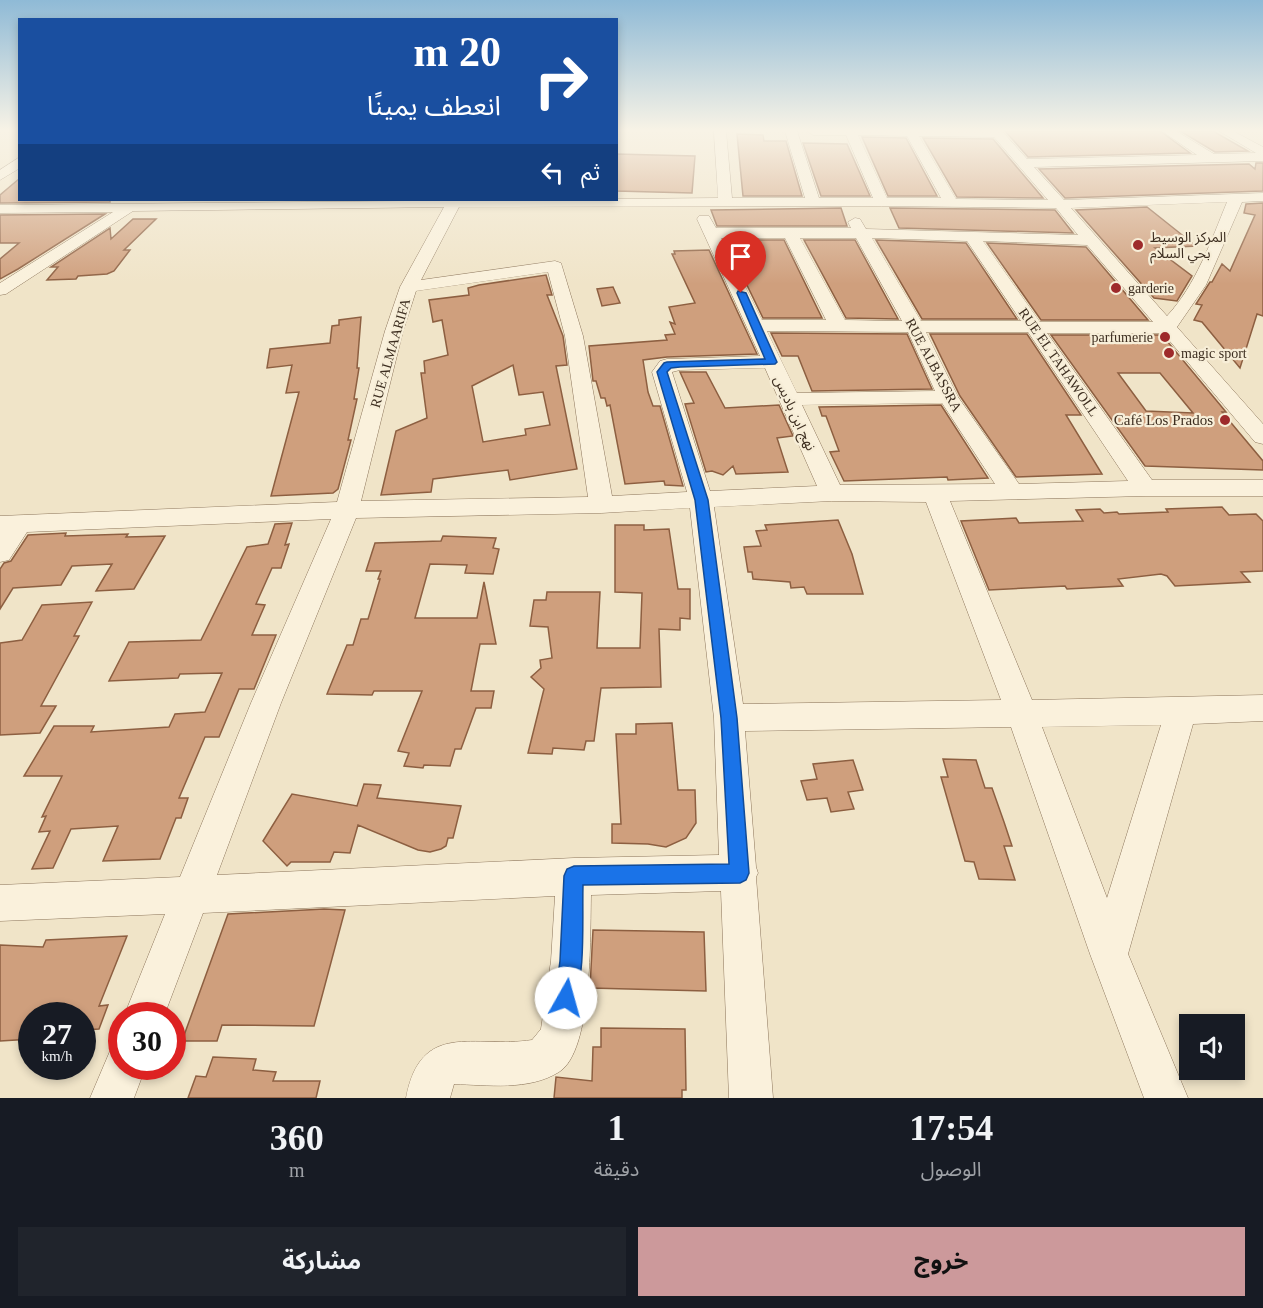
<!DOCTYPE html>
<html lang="ar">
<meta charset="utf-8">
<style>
body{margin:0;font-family:"Times New Roman","Noto Sans Arabic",serif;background:#20242c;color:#f1f3f6;direction:rtl;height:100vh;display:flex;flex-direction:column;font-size:22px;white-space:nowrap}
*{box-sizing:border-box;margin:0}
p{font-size:20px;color:#9ea1a6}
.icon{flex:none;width:33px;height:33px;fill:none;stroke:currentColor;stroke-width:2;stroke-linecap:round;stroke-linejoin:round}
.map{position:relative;height:1098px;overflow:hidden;direction:ltr}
.details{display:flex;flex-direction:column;background:#171b24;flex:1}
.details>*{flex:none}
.banner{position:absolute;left:18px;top:18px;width:600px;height:183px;border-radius:0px;box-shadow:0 3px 9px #0003;direction:rtl;background:#1a4fa0;color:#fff;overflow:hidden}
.buttons{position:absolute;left:1179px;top:1014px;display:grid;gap:12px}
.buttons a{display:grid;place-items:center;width:66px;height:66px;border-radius:0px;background:#171b24;box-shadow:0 3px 9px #0003;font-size:30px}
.speed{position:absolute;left:18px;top:1002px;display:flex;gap:12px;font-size:30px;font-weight:700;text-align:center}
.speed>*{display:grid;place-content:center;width:78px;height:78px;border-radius:50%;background:#171b24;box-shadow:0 3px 9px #0003;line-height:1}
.speed small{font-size:15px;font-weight:400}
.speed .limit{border:9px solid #d22;background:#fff;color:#111}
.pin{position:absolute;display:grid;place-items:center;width:51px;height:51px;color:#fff;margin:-62px -26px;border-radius:50% 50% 50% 0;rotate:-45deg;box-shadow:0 0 6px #0007}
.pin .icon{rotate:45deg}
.me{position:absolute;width:66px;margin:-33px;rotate:7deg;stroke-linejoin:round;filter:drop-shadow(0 0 4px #0008)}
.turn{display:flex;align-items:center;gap:21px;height:126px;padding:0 18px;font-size:27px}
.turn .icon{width:78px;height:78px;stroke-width:2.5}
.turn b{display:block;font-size:42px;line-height:51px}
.then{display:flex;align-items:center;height:57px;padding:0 18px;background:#0003;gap:12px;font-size:22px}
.eta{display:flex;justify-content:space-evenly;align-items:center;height:102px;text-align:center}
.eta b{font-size:36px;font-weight:700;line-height:42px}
.cta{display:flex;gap:12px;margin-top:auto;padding:12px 18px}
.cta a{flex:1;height:69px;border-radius:0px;background:#cc999b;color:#111;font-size:24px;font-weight:700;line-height:69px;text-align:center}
.cta a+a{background:#20242c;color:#f1f3f6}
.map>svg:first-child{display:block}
.building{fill:#cf9f7d;stroke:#8d5f41;stroke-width:1.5;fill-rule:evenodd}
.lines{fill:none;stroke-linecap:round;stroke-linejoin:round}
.street-casing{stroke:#8d765c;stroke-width:1}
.street{fill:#faf1dc;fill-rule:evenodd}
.route{fill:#1a73e8;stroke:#114b97;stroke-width:1.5}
.poi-dot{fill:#9e2a2b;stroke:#f7eed8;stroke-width:2}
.labels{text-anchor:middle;stroke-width:4.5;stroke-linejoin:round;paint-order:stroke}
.far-poi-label{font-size:14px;fill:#3d2e20;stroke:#f7eed8;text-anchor:start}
.far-street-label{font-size:14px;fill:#3d2e20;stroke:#f7eed8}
.poi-label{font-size:15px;fill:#3d2e20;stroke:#f7eed8;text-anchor:end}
</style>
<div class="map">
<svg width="1263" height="1098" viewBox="0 0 1263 1098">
<rect width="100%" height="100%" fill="#f0e4c8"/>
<path class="building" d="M1005 131H1160L1190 153 1028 157Z
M1180 131H1213L1248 151 1215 152Z
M737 134 763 135 764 141H786L802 196H743Z
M862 137 906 138 937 196H888Z
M923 138 993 139 1043 198 957 197Z
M803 143 847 144 870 196H821Z
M616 154 695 156 692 193 616 191Z
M1256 163H1263V191L1065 198 1039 169 1249 164 1255 169Z
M20 178V200H110V202L0 203V195Z
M1263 203V316L1257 314 1240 368 1202 322 1194 320 1202 305 1196 304 1210 282H1212L1222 264 1230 271 1255 215 1244 213 1246 204Z
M1147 207 1196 246 1155 248 1192 276 1177 301 1154 298 1076 210Z
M841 208 847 226H717L711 210Z
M890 208 1055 210 1073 233 899 228Z
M105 214 18 269 0 279V259L19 243H0V215Z
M133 219H156L124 250H130L114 271 107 274 78 276 76 279 47 280 58 267H51L110 228 111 239Z
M725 240H784L822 318H763Z
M804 240H855L898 319 846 318Z
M876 240 966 243 1017 319H922Z
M987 243 1086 247 1148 320H1041Z
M709 250 757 354 667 357 643 360 648 392 653 406H660L683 486 665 485 664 481 625 484 610 405 607 406 605 398H601L596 381H593L589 346 667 340 665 335 675 334 670 322 675 324 669 307 695 303 672 254H675L674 251Z
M546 275 552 295H547L563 336 567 365 556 366 577 469 510 480 508 470 433 479 431 492 381 495 396 431 427 418 421 373H425L424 361 448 355 442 320 433 322 429 300 469 295 468 288 479 285ZM513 365 519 395 543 392 550 425 525 429 526 435 483 442 472 386Z
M613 287 620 303 602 306 597 289Z
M361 317 357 368H359L354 399H357L348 440H351L338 489 333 493 271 496 299 392 286 393 292 365 267 368 270 349 330 343 332 326 339 325V320Z
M771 333 907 334 932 389 812 391 798 356H782Z
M930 334H1027L1081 415H1066L1102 474 1016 477 960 396Z
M1051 335H1162L1226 412H1222L1263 461V470L1145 466ZM1118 373H1160L1193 413 1146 411Z
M680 372H706L725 408 779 405 793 436 777 438 788 472 736 474 733 466 723 475 712 471 706 472 685 404 694 403Z
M941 405 988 478 948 480 947 477 844 481 830 452 839 451 826 416H822L819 407Z
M1222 507 1229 515 1256 514 1263 521V571L1241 572 1250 582 1175 586 1167 576 1161 574 1118 579 1123 586 1067 589 1065 586 989 590 961 521 1016 518 1019 523 1083 521 1076 510 1100 509 1104 513 1117 512 1119 514 1168 512 1166 509Z
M838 520 852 554 863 594H807L804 587 791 588 790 582 753 579 752 572H748L744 547 761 546 756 531 767 530 765 525Z
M292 523 285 545 289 544 281 568H272L256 604 265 605 252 635H276L254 689H239L219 737H205L179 798H188L181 818H176L160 859 103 861 118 826 71 829 53 868 32 869 50 831 39 832 46 816 42 817 62 776H24L54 726H94L91 732 169 727 175 714 205 712 222 673 180 674 178 678 109 681 129 642 201 640 247 547 268 544 275 524Z
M615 525H644V530L669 529 678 589H690V619L680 618V630L659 629 661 687 601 688 594 741H586L584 750 553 748 552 754 528 753 544 689 531 677 541 668 540 660 552 658 548 627 530 626 534 600H546L547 592H600L597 648H640L642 593 615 592Z
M66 533 65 536 128 534 126 537 165 536 134 589 96 591 112 564 72 566 61 585 13 588 0 609V569L4 563 11 561 28 535Z
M443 536 496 538 493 548 499 549 493 574 465 573 467 565 430 564 415 618H477L484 582 496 644H480L471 691H494L491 708H476L461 749H455L450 766 424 765 423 768 404 766 409 753 398 751 422 691H374L372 695 327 694 347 645H353L361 619H368L380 579H378L381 571H366L375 543 441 541Z
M92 602 74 636H79L41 706H56L40 733 0 735V643L22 640 42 605Z
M672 723 678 790H695L696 823 686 838 666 847 648 844 612 843V824H621L616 734H636V724Z
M943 759 976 760 985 788H992L1004 822 1012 846H1004L1015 880 979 879 974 862 965 861 941 777H948Z
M853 760 863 790 848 792 854 809 831 812 827 798 807 800 801 781 817 779 813 764Z
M364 784 381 785 377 798 461 806 453 838H448L446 846 441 849 430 852 418 850 358 825 350 853 334 852 330 862H291L287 866 263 841 292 794 357 806Z
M324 909 345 910 314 1026 222 1025 217 1041H182L228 914Z
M593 930 704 932 706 991 590 988Z
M127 936 99 1006 108 1005 99 1029 82 1030V1016H32V1039L0 1041V945L43 947 46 940Z
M601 1028 685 1029 686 1090H682V1098H554L556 1077 592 1081 593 1047H601Z
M213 1057 256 1059 253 1070 276 1072 273 1081H320L316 1098H188L196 1076 206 1077Z"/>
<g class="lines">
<defs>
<path id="street" d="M714 131H726L732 198H805L785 131H797L819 198H873L846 135H813L807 131H1002L1027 159 1197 155 1162 131H1176L1214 154 1256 153 1219 131H1233L1263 147V161L1034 167 1064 200 1263 193V201L1242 202 1206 285 1177 327 1263 424V444L1255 442 1163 333H1047L1152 480H1263V496H1145L950 501 1032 700 1263 695V721L1193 724 1128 954 1188 1098H1144L1090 954 1011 727 745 731 756 867 758 873 756 877 773 1098H729L721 891 591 895C590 934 593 1051 559 1072 529 1091 487 1085 454 1084L450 1098H406C421 1019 474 1049 532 1040L541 1029 551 961 555 896 203 913 164 1016H124L165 914 0 921V885L180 877 251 703 331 519 27 532 9 560 0 562V516L337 502 385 331 400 287 444 207 133 211 6 294 0 295V283L113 212 0 213V205L718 198ZM858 135 907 136 941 198H887ZM919 136 994 137 1048 200 956 199ZM1227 202C1211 241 1196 285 1167 316L1071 208ZM882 206 1056 208 1078 235 866 229 860 219 855 218 848 222 851 228H716L709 216H699L697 219 760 356 667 359 660 361 652 372 687 492 612 496 583 336 561 263 555 261 421 280 459 207ZM721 238H785L826 320H762ZM800 238H856L902 321 845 320ZM872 238 967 241 1021 321H921ZM983 241 1087 245 1153 322H1040ZM548 272 565 336 588 497 361 501 403 331 416 291ZM767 331 908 332 935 391 797 393ZM926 332H1028L1128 481 1019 484 958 397ZM765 368 817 486 710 491 672 372 680 370ZM942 403 995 484 840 485 802 405ZM832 501 926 502 1001 700 743 704 714 507ZM690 508 714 718 719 855 574 858 217 875 281 703 356 518 601 513ZM1161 725 1107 898 1042 727Z
M20 157V168L0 180V170Z
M122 1046V1066H146L134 1098H90L110 1051Z"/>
</defs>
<use href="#street" class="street-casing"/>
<use href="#street" class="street"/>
</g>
<linearGradient id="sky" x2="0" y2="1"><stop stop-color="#8fbad6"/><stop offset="0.46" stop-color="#f8f3e6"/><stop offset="1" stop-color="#f8f3e6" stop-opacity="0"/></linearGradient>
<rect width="1263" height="284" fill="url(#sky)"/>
<path class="route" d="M738 291 746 293 777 362 775 364 680 367 671 368 667 372 708 500 737 718 749 873 746 880 740 883 583 885C582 919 586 976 573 1006L566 1009 558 1006 555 998 560 961 564 876 567 869 574 866 729 864 721 718 695 500 657 372 664 363 667 362 765 359 737 293Z"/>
<g class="poi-dot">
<circle cx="1138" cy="245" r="6"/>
<circle cx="1116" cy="288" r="6"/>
<circle cx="1165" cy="337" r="6"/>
<circle cx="1169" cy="353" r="6"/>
<circle cx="1225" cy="420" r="6"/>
</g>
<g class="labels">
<g class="far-poi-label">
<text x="1150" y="242">المركز الوسيط<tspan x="1150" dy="16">بحي السلام</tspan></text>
<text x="1128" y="293">garderie</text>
<text x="1153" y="342" text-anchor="end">parfumerie</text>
<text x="1181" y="358">magic sport</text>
</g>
<g class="far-street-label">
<text transform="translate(390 353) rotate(-74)" y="5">RUE ALMAARIFA</text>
<text transform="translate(1059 362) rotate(55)" y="5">RUE EL TAHAWOLL</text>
<text transform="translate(934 365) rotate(62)" y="5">RUE ALBASSRA</text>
<text transform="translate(795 413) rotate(65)" y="5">نهج ابن باديس</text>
</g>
<g class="poi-label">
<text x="1213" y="425">Café Los Prados</text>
</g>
</g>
</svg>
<div class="buttons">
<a><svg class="icon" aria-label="sound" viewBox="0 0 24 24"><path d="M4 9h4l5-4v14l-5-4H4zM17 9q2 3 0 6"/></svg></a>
</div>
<div class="speed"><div>27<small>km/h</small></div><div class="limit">30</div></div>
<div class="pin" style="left:741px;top:293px;background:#d93025"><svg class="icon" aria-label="arrive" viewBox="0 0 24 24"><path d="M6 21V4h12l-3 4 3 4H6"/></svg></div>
<svg class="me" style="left:566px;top:998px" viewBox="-20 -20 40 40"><circle r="19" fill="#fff"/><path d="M0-13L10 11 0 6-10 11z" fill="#1a73e8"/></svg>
<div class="banner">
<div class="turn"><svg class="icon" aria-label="right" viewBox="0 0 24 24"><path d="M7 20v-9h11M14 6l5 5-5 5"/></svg><div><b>20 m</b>انعطف يمينًا</div></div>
<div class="then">ثم<svg class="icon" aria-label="left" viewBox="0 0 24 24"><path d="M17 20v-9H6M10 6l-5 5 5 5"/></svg></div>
</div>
</div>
<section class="details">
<div class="eta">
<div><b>17:54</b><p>الوصول</p></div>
<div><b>1</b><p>دقيقة</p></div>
<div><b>360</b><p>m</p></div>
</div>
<div class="cta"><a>خروج</a><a>مشاركة</a></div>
</section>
